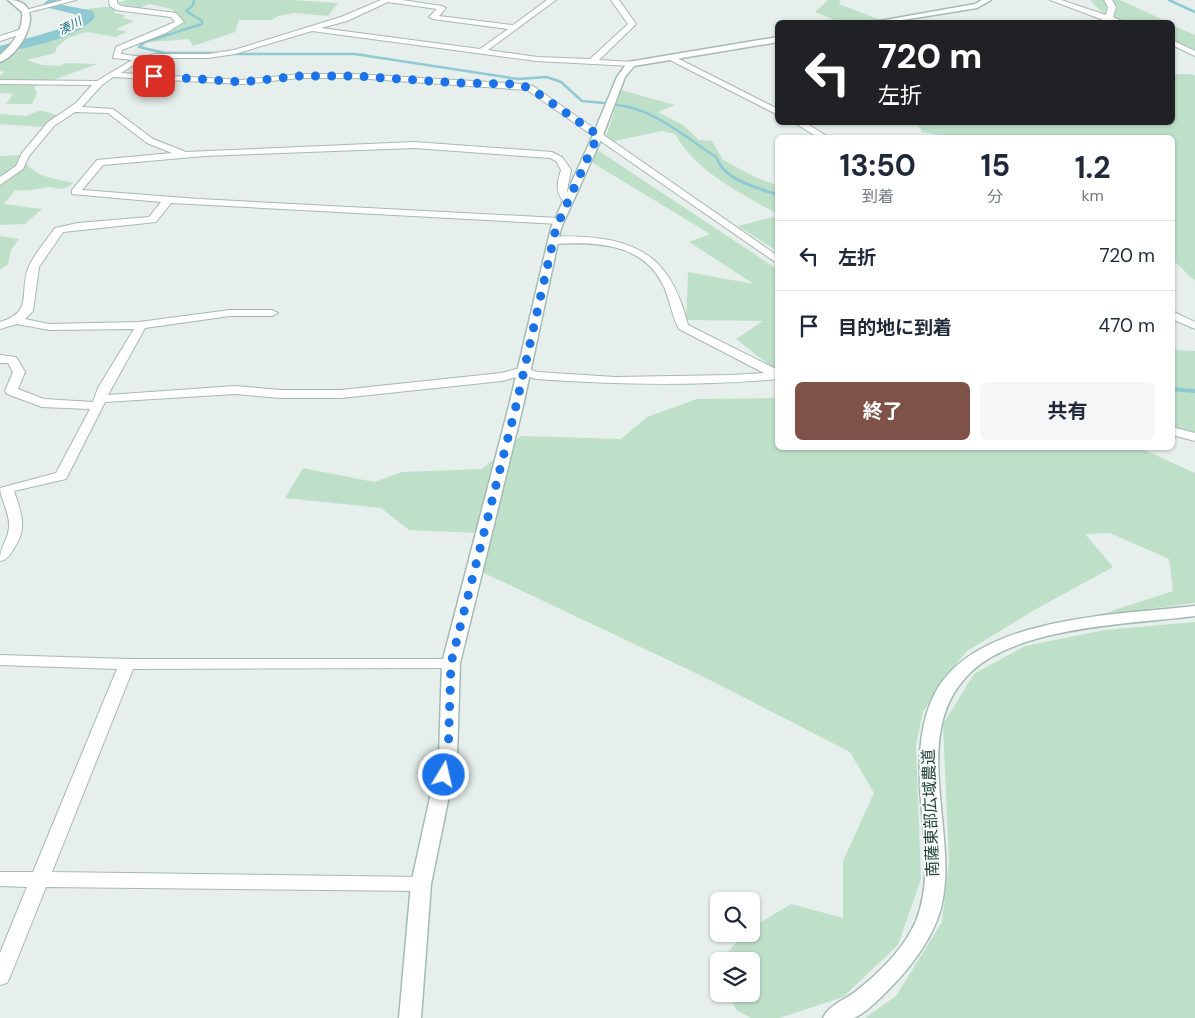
<!DOCTYPE html>
<html lang="ja">
<meta charset="utf-8">
<style>
body{margin:0;font-family:"DM Sans","Noto Sans JP",sans-serif;background:#f6f6f7;color:#1f2937;height:100vh;display:flex;flex-direction:column;font-size:19px;white-space:nowrap}
*{box-sizing:border-box;margin:0}
p{font-size:16px;color:#747a83}
.icon{flex:none;width:28px;height:28px;fill:none;stroke:currentColor;stroke-width:2;stroke-linecap:round;stroke-linejoin:round}
.map{position:relative;flex:1;overflow:hidden}
.side{position:absolute;left:775px;top:135px;width:400px;height:315px;display:flex;flex-direction:column;background:#fff;border-radius:8px;box-shadow:0 1px 4px #0004}
.side>*{flex:none}
.top-card{position:absolute;left:775px;top:20px;width:400px;height:105px;border-radius:8px;box-shadow:0 1px 4px #0004;background:#202124;color:#fff;overflow:hidden}
.buttons{position:absolute;left:710px;top:892px;display:grid;gap:10px}
.buttons a{display:grid;place-items:center;width:50px;height:50px;border-radius:8px;background:#fff;box-shadow:0 1px 4px #0004;font-size:25px}
.pin{position:absolute;display:grid;place-items:center;width:42px;height:42px;color:#fff;margin:-21px;border-radius:10px;box-shadow:0 2px 8px #0006}
.me{position:absolute;width:55px;margin:-28px;rotate:9deg;stroke-linejoin:round;filter:drop-shadow(0 0 4px #0008)}
.turn{display:flex;align-items:center;gap:18px;height:105px;padding:0 20px;font-size:22px}
.turn .icon{width:65px;height:65px;stroke-width:2.5}
.turn b{display:block;font-size:35px;line-height:42px}
.eta{display:flex;justify-content:space-evenly;align-items:center;height:85px;text-align:center}
.eta b{font-size:30px;font-weight:700;line-height:35px}
.action{display:flex;gap:10px;margin-top:auto;padding:10px 20px}
.action a{flex:1;height:58px;border-radius:8px;background:#7f5249;color:#fff;font-size:20px;font-weight:700;line-height:58px;text-align:center}
.action a+a{background:#f6f6f7;color:#1f2937}
ul{padding:0;list-style:none}
li{display:flex;align-items:center;gap:15px;height:70px;padding:0 20px;border-top:1px solid #e0e1e3}
li div{flex:1}
li b{display:block;font-size:19px}
li em{font-style:normal}
.map>svg:first-child{display:block}
.green{fill:#bfe0c8}
.lines{fill:none;stroke-linecap:round;stroke-linejoin:round}
.stream-far2{stroke:#8ec9d4;stroke-width:2.5}
.stream-far1{stroke:#8ec9d4;stroke-width:3}
.stream{stroke:#8ec9d4;stroke-width:4}
.river{fill:#8ec9d4;fill-rule:evenodd}
.street-casing{stroke:#a8b8b2;stroke-width:2}
.secondary-casing{stroke:#a4bbb3;stroke-width:3}
.street{fill:#fff;fill-rule:evenodd}
.secondary{fill:#fff;fill-rule:evenodd}
.route{stroke:#1a73e8;stroke-width:9;stroke-dasharray:0 16.2}
.labels{text-anchor:middle;stroke-width:4;stroke-linejoin:round;paint-order:stroke}
.far-water-label{font-size:12px;font-style:italic;fill:#1c6f80;stroke:#f7fbf9}
.near-street-label{font-size:16px;fill:#24423a;stroke:#f7fbf9}
</style>
<div class="map">
<svg width="1195" height="1018" viewBox="0 0 1195 1018">
<rect width="100%" height="100%" fill="#e6efeb"/>
<path class="green" d="M127 0H291L338 3 328 16 294 13 278 16 272 20H239L235 32 193 46 189 39 139 43 177 25 176 15 172 9 149 4 138 9 117 3Z
M828 0H840L839 4 886 22H839L815 12Z
M1090 0H1120L1168 22H1120L1104 14Z
M104 7H118L114 13 125 15 123 18 134 21 116 29 127 32 115 37 87 32 68 38 57 47 55 53 27 60 42 65 59 66 66 63 97 64 34 87 37 93 32 104H6L13 94 0 93V76L4 72 0 71V61L21 49 29 40 62 27 75 15 69 11Z
M1172 25 1195 35V57L1173 43Z
M1173 74H1192L1195 76V281L1173 260 1172 138 949 137 922 132 917 123 1172 122Z
M621 90 675 105 658 112 683 125 699 140 712 141 723 160 757 178 777 185V214C740 192 697 173 675 134L662 131 604 143Z
M40 110 57 115 42 127 0 124V114L26 116Z
M593 147 777 269V371L736 339 763 321 686 320 688 272 754 284 689 242 710 234 593 163Z
M21 155C32 177 52 178 74 183 57 194 58 185 43 188 32 190 26 191 15 190L4 204 42 209 25 224 0 225V156Z
M777 216V251L738 226Z
M0 236 19 239 11 250 8 264 0 270Z
M1172 350 1195 351V437L1173 427Z
M777 398 778 448H1140L1195 473V603L1099 615 1173 591 1169 559 1110 533 1085 534 1113 567 1036 609 967 651 945 677 923 712 916 745 921 879 898 945 843 997 779 1018H751L736 1010 729 994H751V961H720L744 934H751V928L791 904 843 918V861L874 793 850 752 704 677 484 573 478 533 409 530 381 508 285 498 303 468 374 482 402 472 482 469 521 436 621 439 647 417 697 399Z
M1195 622V1018H865L896 996 942 922 949 861 943 724 974 674 1025 646 1105 630Z"/>
<g class="lines">
<path class="stream-far2" d="M194 0 193 5 186 11 202 21V24L145 42 139 47 165 53H217
M1169 0 1195 12
M229 54H355L518 79 547 77 561 82 582 101 604 103
M617 105C653 108 686 138 716 157L720 164"/>
<path class="stream-far1" d="M719 163C730 182 759 188 778 195"/>
<path class="stream" d="M1172 389 1195 391"/>
<path class="river" d="M48 0H62L58 4 93 11 95 17C78 39 27 47 0 54V46L57 30 83 16 44 7 42 5Z"/>
<defs>
<path id="street" d="M63 0H76L26 13 22 11Z
M109 0H117V3L121 6 176 13 184 22 166 33 122 50 121 54 143 57 155 54H208L234 50 341 17 381 0H402L442 6 446 8 439 16 513 25 547 0H556L488 50 537 57 590 59 628 24 611 0H619L636 24 599 60 634 62 635 64 631 66 537 61 312 31 235 54 208 58H155L135 64 121 73 242 80 300 74H355L522 84 533 86 778 256V264L527 90 355 78H300L242 84 113 77 102 85 82 107 113 109 153 139 186 152 414 142 552 152 562 157 571 170 567 191 573 201 565 203C555 193 557 182 561 170L556 161 550 158 414 148 204 156 103 165 82 190 199 199 559 218 564 221 559 224 171 203 156 222 63 232 39 267 33 311 25 319 49 324 139 322 230 310H272L278 313 272 316H230L145 328 108 395 235 386 281 390H341L501 373 524 367 537 372 615 377 732 375 764 373 679 329C671 315 670 297 662 283 641 242 593 242 553 244L548 241C555 234 575 237 585 237 647 241 673 266 688 325L778 370V379C697 386 617 385 536 379L524 375 502 381 341 398H281L235 394 105 402 66 479 14 491C21 512 28 529 14 548 11 554 7 560 0 561 0 545 8 541 9 527 10 513 1 501 0 488L56 473 90 409 42 407 7 394 5 391 13 372 8 363H0V355L16 357 25 372 18 389 44 399 93 402 98 388 134 329 49 330 17 324 0 329V322C35 312 18 292 29 266 35 253 47 240 55 228L78 223 149 217 161 202 72 194V190L97 160 172 153 147 143 108 113 75 112 54 126 29 156 23 169 0 185V177L16 166 22 153 48 122 76 103 92 85 0 84V80L97 81 132 60 113 58 116 47 175 22 171 17 116 10 110 6ZM388 2 437 9 429 17 433 19 508 29 480 49 321 28 347 21Z
M1050 0H1061L1106 15 1108 7 1104 0H1112L1116 7 1113 17 1124 22 1106 21Z
M22 29 26 31 25 33 0 41V36Z
M1172 40 1195 51V56L1172 45Z
M671 55 778 109V115L668 59V55Z
M793 122H804L830 138H819Z
M1172 311 1195 322V329L1172 319Z
M1172 427 1195 433V441L1172 435Z
M0 655 127 659H457L459 663 457 667 451 668 133 669 52 872 421 877 428 879 430 884 428 889 421 891 46 887 10 977 7 983 0 985V953L27 887 0 886V872H33L117 669 0 665Z"/>
<path id="secondary" d="M8 0C50 0 23 54 0 62V55C12 45 24 29 22 12Z
M982 0H991L977 8 890 22H874L975 4Z
M778 37V42L634 66 625 77 603 135 561 228 523 406 460 663 457 757 431 884 421 1018H399L411 884 439 757 442 663 509 406 551 228 593 135 617 77 628 62Z
M1195 606V616C1131 624 1019 626 971 672 907 732 960 834 941 908 933 937 914 963 894 984 885 993 865 1015 853 1018 845 1018 832 1018 823 1018 828 1006 844 1000 855 992 878 974 904 949 916 921 933 879 922 829 920 786 919 754 920 722 935 693 976 616 1119 615 1195 606Z"/>
</defs>
<use href="#street" class="street-casing"/>
<use href="#secondary" class="secondary-casing"/>
<use href="#street" class="street"/>
<use href="#secondary" class="secondary"/>
</g>
<g class="lines">
<path class="route" d="M154 76 242 82 300 76H355L459 83 514 84 530 88 598 135 556 228 516 406 451 663 448 757 444 775"/>
</g>
<g class="labels">
<g class="far-water-label">
<text transform="translate(70 26) rotate(-27)" y="4">湊川</text>
</g>
<g class="near-street-label">
<text transform="translate(930 813) rotate(-92)" y="6">南薩東部広域農道</text>
</g>
</g>
</svg>
<div class="buttons">
<a><svg class="icon" aria-label="search" viewBox="0 0 24 24"><circle cx="10" cy="10" r="6"/><path d="M15 15l6 6"/></svg></a>
<a><svg class="icon" aria-label="layers" viewBox="0 0 24 24"><path d="M12 4l9 5-9 5-9-5zM3 14l9 5 9-5"/></svg></a>
</div>
<div class="pin" style="left:154px;top:76px;background:#d93025"><svg class="icon" aria-label="arrive" viewBox="0 0 24 24"><path d="M6 21V4h12l-3 4 3 4H6"/></svg></div>
<svg class="me" style="left:444px;top:775px" viewBox="-20 -20 40 40"><circle r="17" fill="#1a73e8" stroke="#fff" stroke-width="3"/><path d="M0-11L8 9 0 5-8 9z" fill="#fff"/></svg>
<div class="top-card">
<div class="turn"><svg class="icon" aria-label="left" viewBox="0 0 24 24"><path d="M17 20v-9H6M10 6l-5 5 5 5"/></svg><div><b>720 m</b>左折</div></div>
</div>
<section class="side">
<div class="eta">
<div><b>13:50</b><p>到着</p></div>
<div><b>15</b><p>分</p></div>
<div><b>1.2</b><p>km</p></div>
</div>
<ul>
<li><svg class="icon" aria-label="left" viewBox="0 0 24 24"><path d="M17 20v-9H6M10 6l-5 5 5 5"/></svg><div><b>左折</b></div><em>720 m</em></li>
<li><svg class="icon" aria-label="arrive" viewBox="0 0 24 24"><path d="M6 21V4h12l-3 4 3 4H6"/></svg><div><b>目的地に到着</b></div><em>470 m</em></li>
</ul>
<div class="action"><a>終了</a><a>共有</a></div>
</section>
</div>
